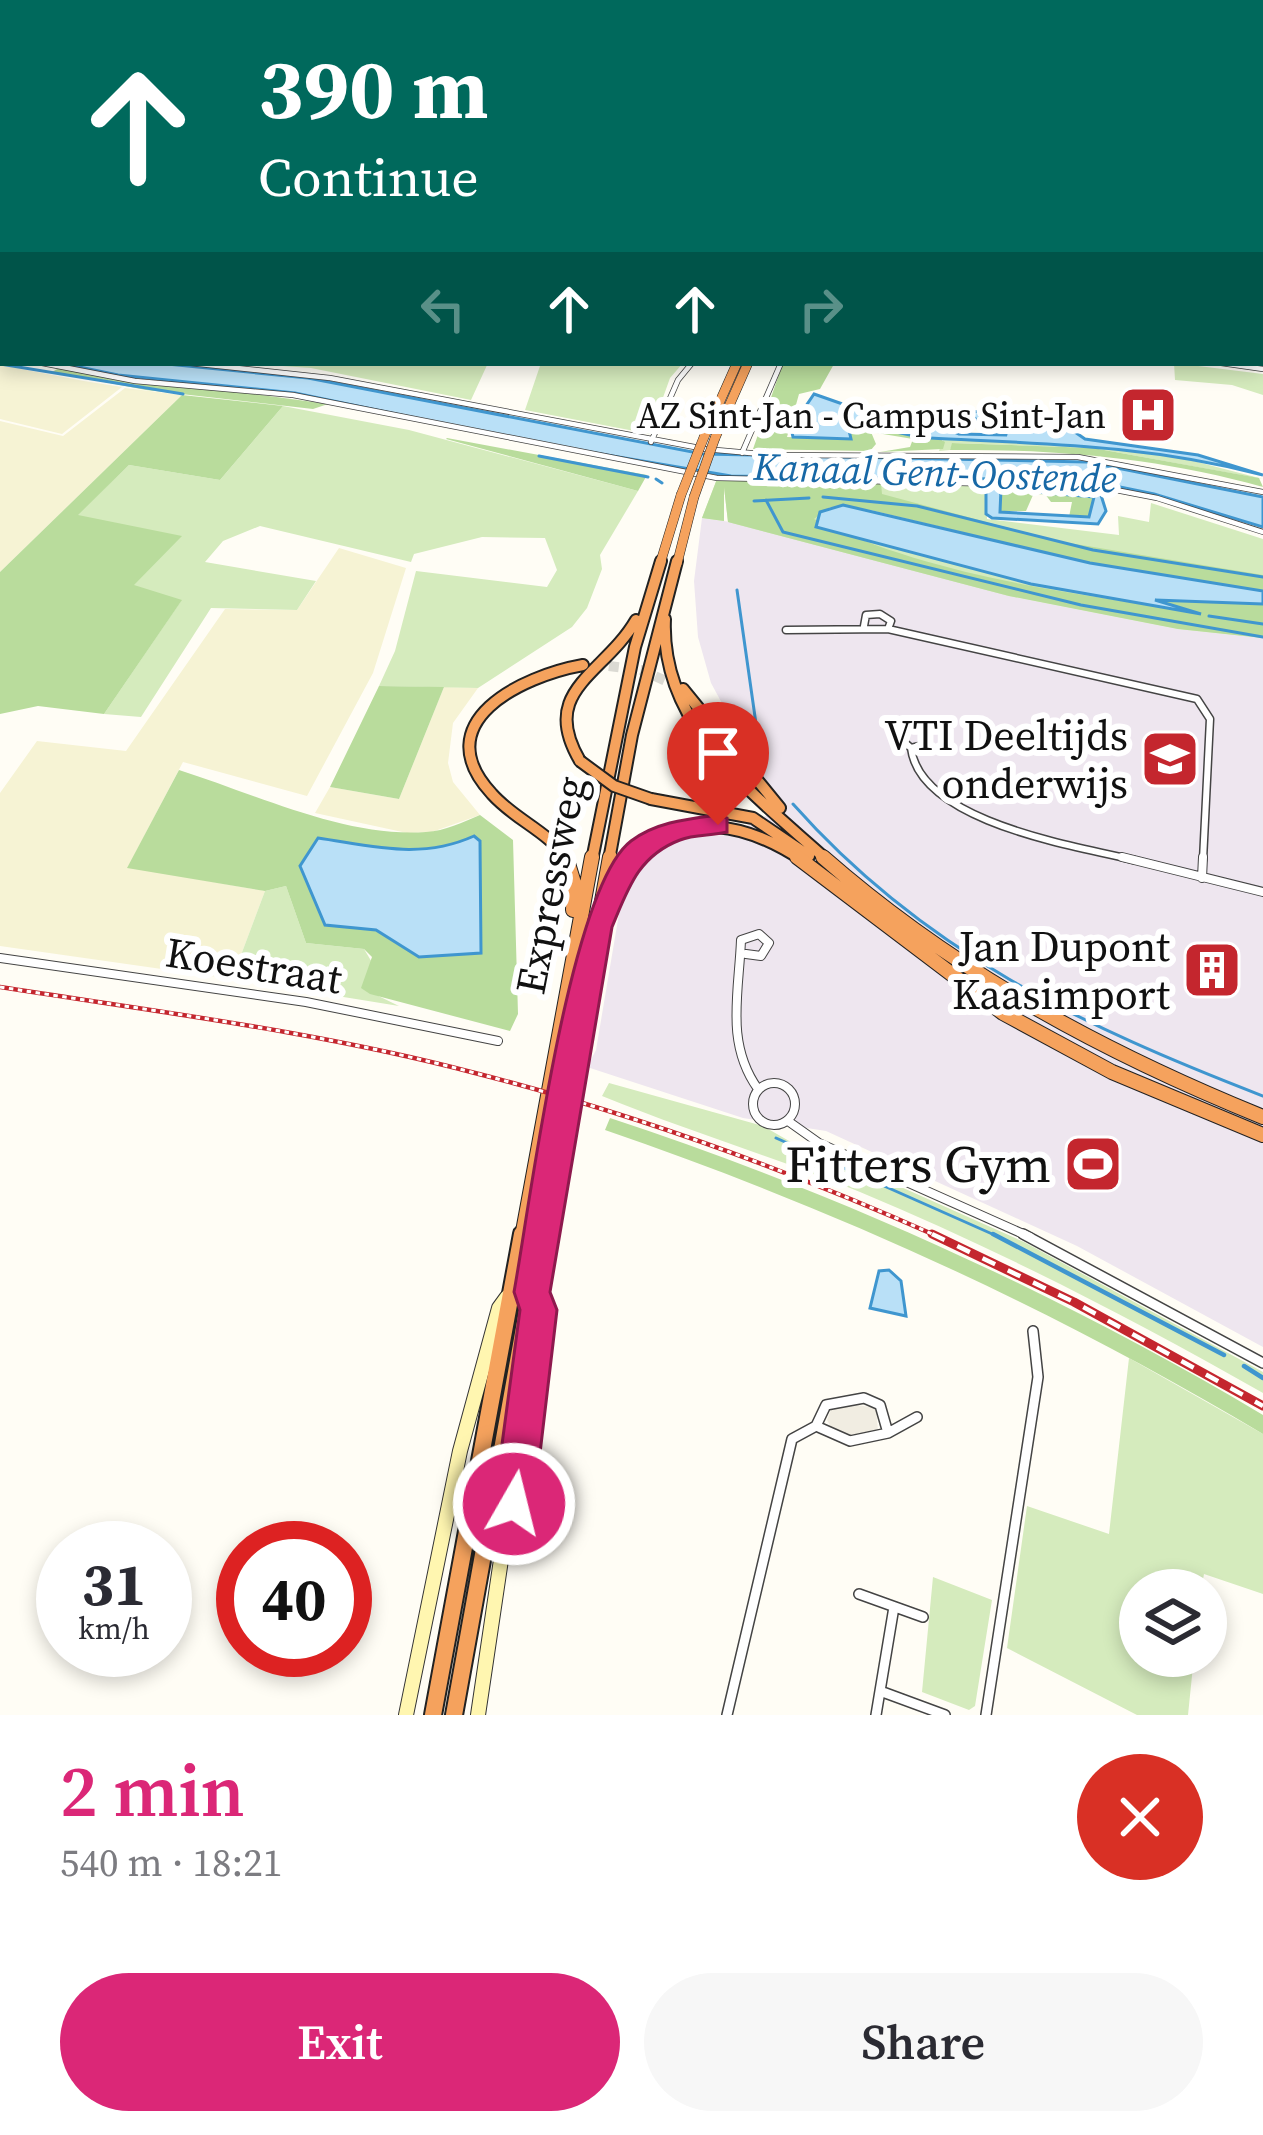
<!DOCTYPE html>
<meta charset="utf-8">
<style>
body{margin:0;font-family:"Source Serif 4",serif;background:#f7f7f7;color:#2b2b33;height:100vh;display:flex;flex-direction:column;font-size:45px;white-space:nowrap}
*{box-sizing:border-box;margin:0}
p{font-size:39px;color:#7c7c81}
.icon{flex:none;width:66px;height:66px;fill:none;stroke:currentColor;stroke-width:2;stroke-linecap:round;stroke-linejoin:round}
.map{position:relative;height:1715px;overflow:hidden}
.details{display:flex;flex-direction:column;background:#fff;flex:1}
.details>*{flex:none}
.guide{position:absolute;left:0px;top:0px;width:1263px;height:366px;box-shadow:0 6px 18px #0003;background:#00695c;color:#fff;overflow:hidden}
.buttons{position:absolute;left:1119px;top:1569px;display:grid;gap:24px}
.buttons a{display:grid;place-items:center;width:108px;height:108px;border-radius:50%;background:#fff;box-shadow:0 6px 18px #0003;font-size:60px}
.speed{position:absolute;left:36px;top:1521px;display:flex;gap:24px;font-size:60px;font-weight:700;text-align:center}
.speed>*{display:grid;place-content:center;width:156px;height:156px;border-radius:50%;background:#fff;box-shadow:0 6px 18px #0003;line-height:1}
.speed small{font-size:30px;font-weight:400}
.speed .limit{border:18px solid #d22;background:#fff;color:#111}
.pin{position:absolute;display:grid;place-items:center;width:102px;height:102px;color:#fff;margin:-123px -51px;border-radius:50% 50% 50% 0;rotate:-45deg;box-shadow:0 0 12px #0007}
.pin .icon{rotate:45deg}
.me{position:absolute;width:132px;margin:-66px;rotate:8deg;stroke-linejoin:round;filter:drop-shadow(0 0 9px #0008)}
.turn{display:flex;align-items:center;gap:42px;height:252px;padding:0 60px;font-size:54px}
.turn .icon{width:156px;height:156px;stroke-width:2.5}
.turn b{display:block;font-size:84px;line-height:102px}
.lanes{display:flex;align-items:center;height:114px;padding:0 60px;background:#0003;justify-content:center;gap:60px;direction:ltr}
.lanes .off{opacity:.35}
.round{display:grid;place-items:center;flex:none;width:126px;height:126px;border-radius:63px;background:#f7f7f7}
.headline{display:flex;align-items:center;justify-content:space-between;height:204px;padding:0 60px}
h1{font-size:72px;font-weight:600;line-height:90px;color:#db2777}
.cta{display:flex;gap:24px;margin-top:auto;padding:24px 60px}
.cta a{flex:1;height:138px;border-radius:72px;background:#db2777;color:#fff;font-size:48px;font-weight:600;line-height:138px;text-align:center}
.cta a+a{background:#f7f7f7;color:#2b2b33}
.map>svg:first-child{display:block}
.industrial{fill:#eee6ef}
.farmland{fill:#f6f3d4}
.green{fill:#d5ebbd}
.forest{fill:#b9dc9c;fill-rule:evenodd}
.plaza{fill:#f1ede2}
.water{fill:#b9e0f7;stroke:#3f96cf;stroke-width:3;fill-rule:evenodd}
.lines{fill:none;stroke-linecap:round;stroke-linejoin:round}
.stream-far1{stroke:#3f96cf;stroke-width:3}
.stream{stroke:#3f96cf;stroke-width:4.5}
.canal{stroke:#b9e0f7;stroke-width:4.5}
.highway-tunnel{stroke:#dbdad3;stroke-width:10;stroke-dasharray:10 6;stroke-linecap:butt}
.street-far3-casing{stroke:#444;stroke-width:6}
.street-far2-casing{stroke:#444;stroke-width:9}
.street-far1-casing{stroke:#444;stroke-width:10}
.street-casing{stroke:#444;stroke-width:12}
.secondary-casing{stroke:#333;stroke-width:16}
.highway-far3-casing{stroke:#222;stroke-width:10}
.highway-far2-casing{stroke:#222;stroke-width:14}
.highway-far1-casing{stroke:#222;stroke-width:16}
.highway-casing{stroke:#222;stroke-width:20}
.street-far3{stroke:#fff;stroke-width:4.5}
.street-far2{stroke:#fff;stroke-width:6}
.street-far1{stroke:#fff;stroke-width:8}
.street{stroke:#fff;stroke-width:9}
.secondary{stroke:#fff6b0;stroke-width:14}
.highway-far3{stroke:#f5a25d;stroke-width:9}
.highway-far2{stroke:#f5a25d;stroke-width:10}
.highway-far1{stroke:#f5a25d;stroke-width:14}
.highway{stroke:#f5a25d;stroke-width:16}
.rail-far1-casing{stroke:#c4262e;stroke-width:4.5}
.rail-casing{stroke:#c4262e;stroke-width:9}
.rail-far1{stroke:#fff;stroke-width:3;stroke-dasharray:4.5;stroke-linecap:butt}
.rail{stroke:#fff;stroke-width:4.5;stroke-dasharray:14;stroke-linecap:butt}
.highway-bridge-far1-casing{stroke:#222;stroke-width:10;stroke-linecap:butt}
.highway-bridge-casing{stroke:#222;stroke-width:14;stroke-linecap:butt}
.highway-bridge-far1{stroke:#f5a25d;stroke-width:9}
.highway-bridge{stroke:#f5a25d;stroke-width:10}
.route{fill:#db2777;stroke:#8e194d;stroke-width:3}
.labels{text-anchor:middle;stroke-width:12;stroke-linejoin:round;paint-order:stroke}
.far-poi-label{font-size:36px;fill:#111;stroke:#fff;text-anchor:end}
.far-water-label{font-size:39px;font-style:italic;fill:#1768a6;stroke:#fff}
.poi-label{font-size:42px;fill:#111;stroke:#fff;text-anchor:end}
.street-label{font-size:42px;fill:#111;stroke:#fff}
.near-poi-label{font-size:51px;fill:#111;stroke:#fff;text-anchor:end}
</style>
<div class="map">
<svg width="1263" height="1715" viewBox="0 0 1263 1715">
<rect width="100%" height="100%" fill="#fffdf5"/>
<path class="industrial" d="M702 518 759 526 1010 596 1178 629 1263 638V1347L1077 1246 826 1131 743 1118 587 1067 596 1050 624 884 638 862 680 838 728 835 785 806 756 766 711 683 698 637 694 581Z"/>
<path class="farmland" d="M0 365 84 381 122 387 62 434 0 419Z
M125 388 182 395 0 572V421L63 436Z
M339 548 406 568 373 673 307 796 183 762 128 867 265 891 232 979 0 946V793L37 741 126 751 225 609 297 610Z
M444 687 478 688 453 723 448 763 453 782 480 815 432 832 407 833 315 813 330 787 399 799Z"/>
<path class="green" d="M239 363H488L471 400 311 368Z
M541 363H683L670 378 650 434 525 410Z
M1174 363 1263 374V395L1232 385 1175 380Z
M283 406 409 430 638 491 600 555 602 569 587 608 572 627 478 688 379 686 395 651 416 571 547 587 557 570 545 538 482 537 414 554 411 562 260 526 223 541 205 562 316 581 297 610 211 608 141 717 104 714 181 601 134 586 77 515 129 465 220 480Z
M887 427 928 438 1058 440 1151 450 1263 479 1093 448 953 443 950 450 939 451 943 440Z
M717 479 986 484 987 519 1119 535 1118 516 1149 522 1151 503 1263 539V638L1178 629 1009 596 728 522 724 487V521L702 518Z
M286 886 306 943 364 949 373 964 362 988 399 1006 232 979 265 891Z
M609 1083 763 1126 803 1149 807 1145 1024 1242 1263 1372V1393C1133 1319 999 1250 860 1192 775 1157 687 1131 602 1096Z
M1129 1358 1263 1434V1594L1204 1574 1201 1590H1140V1656H1194L1188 1715H1137L1007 1648 1027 1506 1109 1534Z
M933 1577 992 1600 975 1706 969 1710 922 1692Z"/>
<path class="forest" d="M783 363H858L866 364H834L820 389 799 394 787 437 851 439 848 426H881L940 439 945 442 943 449 880 452 910 447 913 439 871 432 876 444 870 451 753 449Z
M59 368 328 404 313 409 146 390 52 372Z
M182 395 283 406 220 480 129 465 78 515 182 536 134 585 182 600 104 714 38 706 0 714V572Z
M446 439 447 438 647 475 638 491Z
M952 443 1093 448 1259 478 1263 487C1159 458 1057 449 950 450Z
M717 479 881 483 882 494 1057 541 1263 575V591L1090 563 871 510 830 507 814 519C924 573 1057 592 1178 609L1152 599 1263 604V638L1178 629 1009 596 728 522 724 487V521L702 518Z
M1000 489 1094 497 1089 517H1069L1072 502H1051L1045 494 1033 495 1026 511H1000Z
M379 686 444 687 399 799 330 787Z
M179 770C255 794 345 838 426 832 445 831 463 822 480 815L513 840 518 1014 510 1031 370 994 361 988 372 957 364 949 306 943 286 886 265 891 127 868ZM474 836 480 953 419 956 376 930 325 924 300 867 317 838C373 846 421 860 474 836Z
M610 1118C838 1193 1056 1292 1263 1415V1434C1054 1309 835 1209 605 1130Z"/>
<path class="plaza" d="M844 1403 876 1408 878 1431 844 1436 833 1431 827 1420 832 1407Z"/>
<path class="water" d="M60 363H157L308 378 703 454 1087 462 1263 497V527L1154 494 1086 480 731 476 530 442 295 393 118 375Z
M814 394 908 427 919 425 902 417 909 412H938L921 419 959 434 1007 435 972 417 973 412 1008 407 1039 418 1027 421 1042 427 1089 425 1072 430 1085 439 1198 455 1263 475C1148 445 1047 444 930 438 901 436 877 424 848 426L851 439 793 437 791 428Z
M986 484 1100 492 1106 511 1098 524 992 518 986 514ZM1001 489 1094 497 1089 517 1000 512Z
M843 505 1090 563 1263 591V604L1155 600 1201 614 1031 584 816 527 820 512Z
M474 836 480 841 481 953 419 957 376 930 325 925 300 866 318 838C373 846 421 860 474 836Z
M889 1270 901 1281 906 1316 870 1308 879 1271Z"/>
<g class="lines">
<path class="stream-far1" d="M1109 0H1122
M1198 0 1204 3
M543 3 594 0
M1073 3 1100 0
M0 364 183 394
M539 456 648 477
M656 479 662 483
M823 497 917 506 1093 550 1263 577
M766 500 783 532 1081 605 1263 637
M754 501 809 498
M737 590 760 752
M1209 616 1263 624
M793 804C924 952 1082 1026 1263 1096
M776 1138 999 1237"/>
<path class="stream" d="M993 1234 1224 1355
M1244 1366 1263 1378"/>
<path class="canal" d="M180 0 187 3"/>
<path class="highway-tunnel" d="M593 664 641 670 682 688"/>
<defs>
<path id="street-far3" d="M42 363 135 381 293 395 717 478 1095 486 1157 498 1263 532
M190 363 330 378 705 449 773 455 1078 457 1263 492
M1221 363 1263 369
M651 442 678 380 692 363
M742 453 781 363"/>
<path id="street-far2" d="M864 626 866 615 880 614 891 621 888 629
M786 630 888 629 1197 699 1210 719 1203 860
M907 727 925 731 928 744 911 748 897 736Z
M911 748C920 822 1075 846 1134 860"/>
<path id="street-far1" d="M1122 857 1263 892
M1202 878 1203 857
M746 954 761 956 769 943 759 934 741 940C739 993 725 1043 758 1089
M0 958 306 1002 498 1041
M753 1104a21 21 0 1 1 42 0a21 21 0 1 1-42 0Z
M788 1121 819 1143 1030 1237"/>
<path id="street" d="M1023 1234 1263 1363
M864 1398 880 1405 888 1433 850 1441 816 1426 826 1405Z
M888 1433 917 1417
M859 1594 923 1617
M880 1691 945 1715
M727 1715 792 1439 816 1426
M876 1715 894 1607
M986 1715 1038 1377 1033 1331"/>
<path id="secondary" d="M406 1715 460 1451 499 1308 507 1297
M478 1715 538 1310 532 1294"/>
<path id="highway-far3" d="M704 437 737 363
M715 438 748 363
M660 564 681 495
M677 564 694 497"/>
<path id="highway-far2" d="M665 619C660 727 754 794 827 860
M683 689 780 808
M580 761C538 690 604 675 636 620
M651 799 753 818 809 856
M568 860C548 831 515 820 492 794 425 722 522 676 583 665
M592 860 635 647 661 561
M609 860 632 735 677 561
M634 860C682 807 749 825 802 860"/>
<path id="highway-far1" d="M566 857 574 883 573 910
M797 857 1003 1013 1112 1072 1263 1135
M823 857C954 972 1103 1052 1263 1117
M606 907 636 857
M522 1237 592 857
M541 1237 610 857"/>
<path id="highway" d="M433 1715 522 1234
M454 1715 541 1234"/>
</defs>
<use href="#street-far3" class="street-far3-casing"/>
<use href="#street-far2" class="street-far2-casing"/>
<use href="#street-far1" class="street-far1-casing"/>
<use href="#street" class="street-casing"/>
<use href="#secondary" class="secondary-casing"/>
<use href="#highway-far3" class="highway-far3-casing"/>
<use href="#highway-far2" class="highway-far2-casing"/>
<use href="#highway-far1" class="highway-far1-casing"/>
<use href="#highway" class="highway-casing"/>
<use href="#street-far3" class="street-far3"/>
<use href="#street-far2" class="street-far2"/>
<use href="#street-far1" class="street-far1"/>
<use href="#street" class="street"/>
<use href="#secondary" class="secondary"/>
<use href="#highway-far3" class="highway-far3"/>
<use href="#highway-far2" class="highway-far2"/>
<use href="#highway-far1" class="highway-far1"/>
<use href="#highway" class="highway"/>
<defs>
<path id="rail-far1" d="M0 987C159 1012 320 1032 475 1073 635 1114 789 1170 939 1237"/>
<path id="rail" d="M932 1234 1074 1302 1263 1406"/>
</defs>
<use href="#rail-far1" class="rail-far1-casing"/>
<use href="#rail" class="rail-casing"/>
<use href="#rail-far1" class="rail-far1"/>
<use href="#rail" class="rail"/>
<defs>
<path id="highway-bridge-far1" d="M681 495 704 437
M694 497 715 438"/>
<path id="highway-bridge" d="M580 761 614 786 651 799"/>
</defs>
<use href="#highway-bridge-far1" class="highway-bridge-far1-casing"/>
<use href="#highway-bridge" class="highway-bridge-casing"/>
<use href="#highway-bridge-far1" class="highway-bridge-far1"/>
<use href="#highway-bridge" class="highway-bridge"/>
</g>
<path class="route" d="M718 815 727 818V832C712 836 694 834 680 840 638 856 628 889 612 927L550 1292 557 1310 534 1504 528 1519 514 1524 500 1519 494 1504 520 1310 514 1292C530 1205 569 888 631 841 656 822 687 819 718 815Z"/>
<defs>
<symbol id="hospital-square" viewBox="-11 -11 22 22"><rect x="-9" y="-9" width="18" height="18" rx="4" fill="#c4262e" stroke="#fff"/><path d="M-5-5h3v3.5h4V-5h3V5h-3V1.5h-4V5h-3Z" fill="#fff"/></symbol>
<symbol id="school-square" viewBox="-11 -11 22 22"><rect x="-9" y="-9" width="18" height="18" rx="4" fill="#c4262e" stroke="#fff"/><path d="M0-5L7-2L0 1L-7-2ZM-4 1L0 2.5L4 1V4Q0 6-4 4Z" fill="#fff"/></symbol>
<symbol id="building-square" viewBox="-11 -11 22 22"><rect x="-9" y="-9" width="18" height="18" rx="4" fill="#c4262e" stroke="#fff"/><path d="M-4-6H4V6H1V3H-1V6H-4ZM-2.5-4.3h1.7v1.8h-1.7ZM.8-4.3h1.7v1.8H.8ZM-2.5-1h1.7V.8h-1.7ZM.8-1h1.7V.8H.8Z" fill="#fff"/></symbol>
<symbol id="stadium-square" viewBox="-11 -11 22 22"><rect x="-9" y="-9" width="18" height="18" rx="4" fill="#c4262e" stroke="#fff"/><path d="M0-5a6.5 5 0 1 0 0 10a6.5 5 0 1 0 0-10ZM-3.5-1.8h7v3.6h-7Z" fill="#fff"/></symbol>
</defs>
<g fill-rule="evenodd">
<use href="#hospital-square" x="1115" y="382" width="66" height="66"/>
<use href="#school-square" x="1137" y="726" width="66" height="66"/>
<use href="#building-square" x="1179" y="937" width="66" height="66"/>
<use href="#stadium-square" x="1060" y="1131" width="66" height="66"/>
</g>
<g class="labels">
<g class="far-poi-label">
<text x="1106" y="428">AZ Sint-Jan - Campus Sint-Jan</text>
</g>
<g class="far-water-label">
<text transform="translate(935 472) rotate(2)" y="14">Kanaal Gent-Oostende</text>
</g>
<g class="poi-label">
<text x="1128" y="750">VTI Deeltijds<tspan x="1128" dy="48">onderwijs</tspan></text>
<text x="1170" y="961">Jan Dupont<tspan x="1170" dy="48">Kaasimport</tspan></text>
</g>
<g class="street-label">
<text transform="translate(550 885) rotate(-79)" y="15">Expressweg</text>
<text transform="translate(254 965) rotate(9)" y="15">Koestraat</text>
</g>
<g class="near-poi-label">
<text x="1051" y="1182">Fitters Gym</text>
</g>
</g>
</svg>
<div class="buttons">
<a><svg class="icon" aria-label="layers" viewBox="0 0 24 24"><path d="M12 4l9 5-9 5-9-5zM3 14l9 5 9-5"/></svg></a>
</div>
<div class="speed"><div>31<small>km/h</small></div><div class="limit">40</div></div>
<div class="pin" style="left:718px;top:825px;background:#d93025"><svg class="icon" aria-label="arrive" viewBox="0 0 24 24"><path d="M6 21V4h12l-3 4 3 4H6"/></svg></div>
<svg class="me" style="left:514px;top:1504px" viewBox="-20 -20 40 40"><circle r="17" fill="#db2777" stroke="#fff" stroke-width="3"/><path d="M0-11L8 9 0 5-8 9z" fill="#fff"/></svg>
<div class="guide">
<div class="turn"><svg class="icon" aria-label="ahead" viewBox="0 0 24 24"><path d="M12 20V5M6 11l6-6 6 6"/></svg><div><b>390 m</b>Continue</div></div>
<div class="lanes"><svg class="icon off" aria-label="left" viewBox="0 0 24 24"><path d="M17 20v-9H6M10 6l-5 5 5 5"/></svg><svg class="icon" aria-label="ahead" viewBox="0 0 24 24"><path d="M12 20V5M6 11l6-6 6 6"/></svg><svg class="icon" aria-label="ahead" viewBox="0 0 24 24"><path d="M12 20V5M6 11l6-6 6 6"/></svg><svg class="icon off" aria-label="right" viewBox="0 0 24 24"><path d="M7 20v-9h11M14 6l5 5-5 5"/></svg></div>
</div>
</div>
<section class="details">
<div class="headline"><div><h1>2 min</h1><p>540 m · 18:21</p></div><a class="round" style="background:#d93025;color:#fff"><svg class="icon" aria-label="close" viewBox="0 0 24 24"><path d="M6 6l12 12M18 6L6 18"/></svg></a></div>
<div class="cta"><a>Exit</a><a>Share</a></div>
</section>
